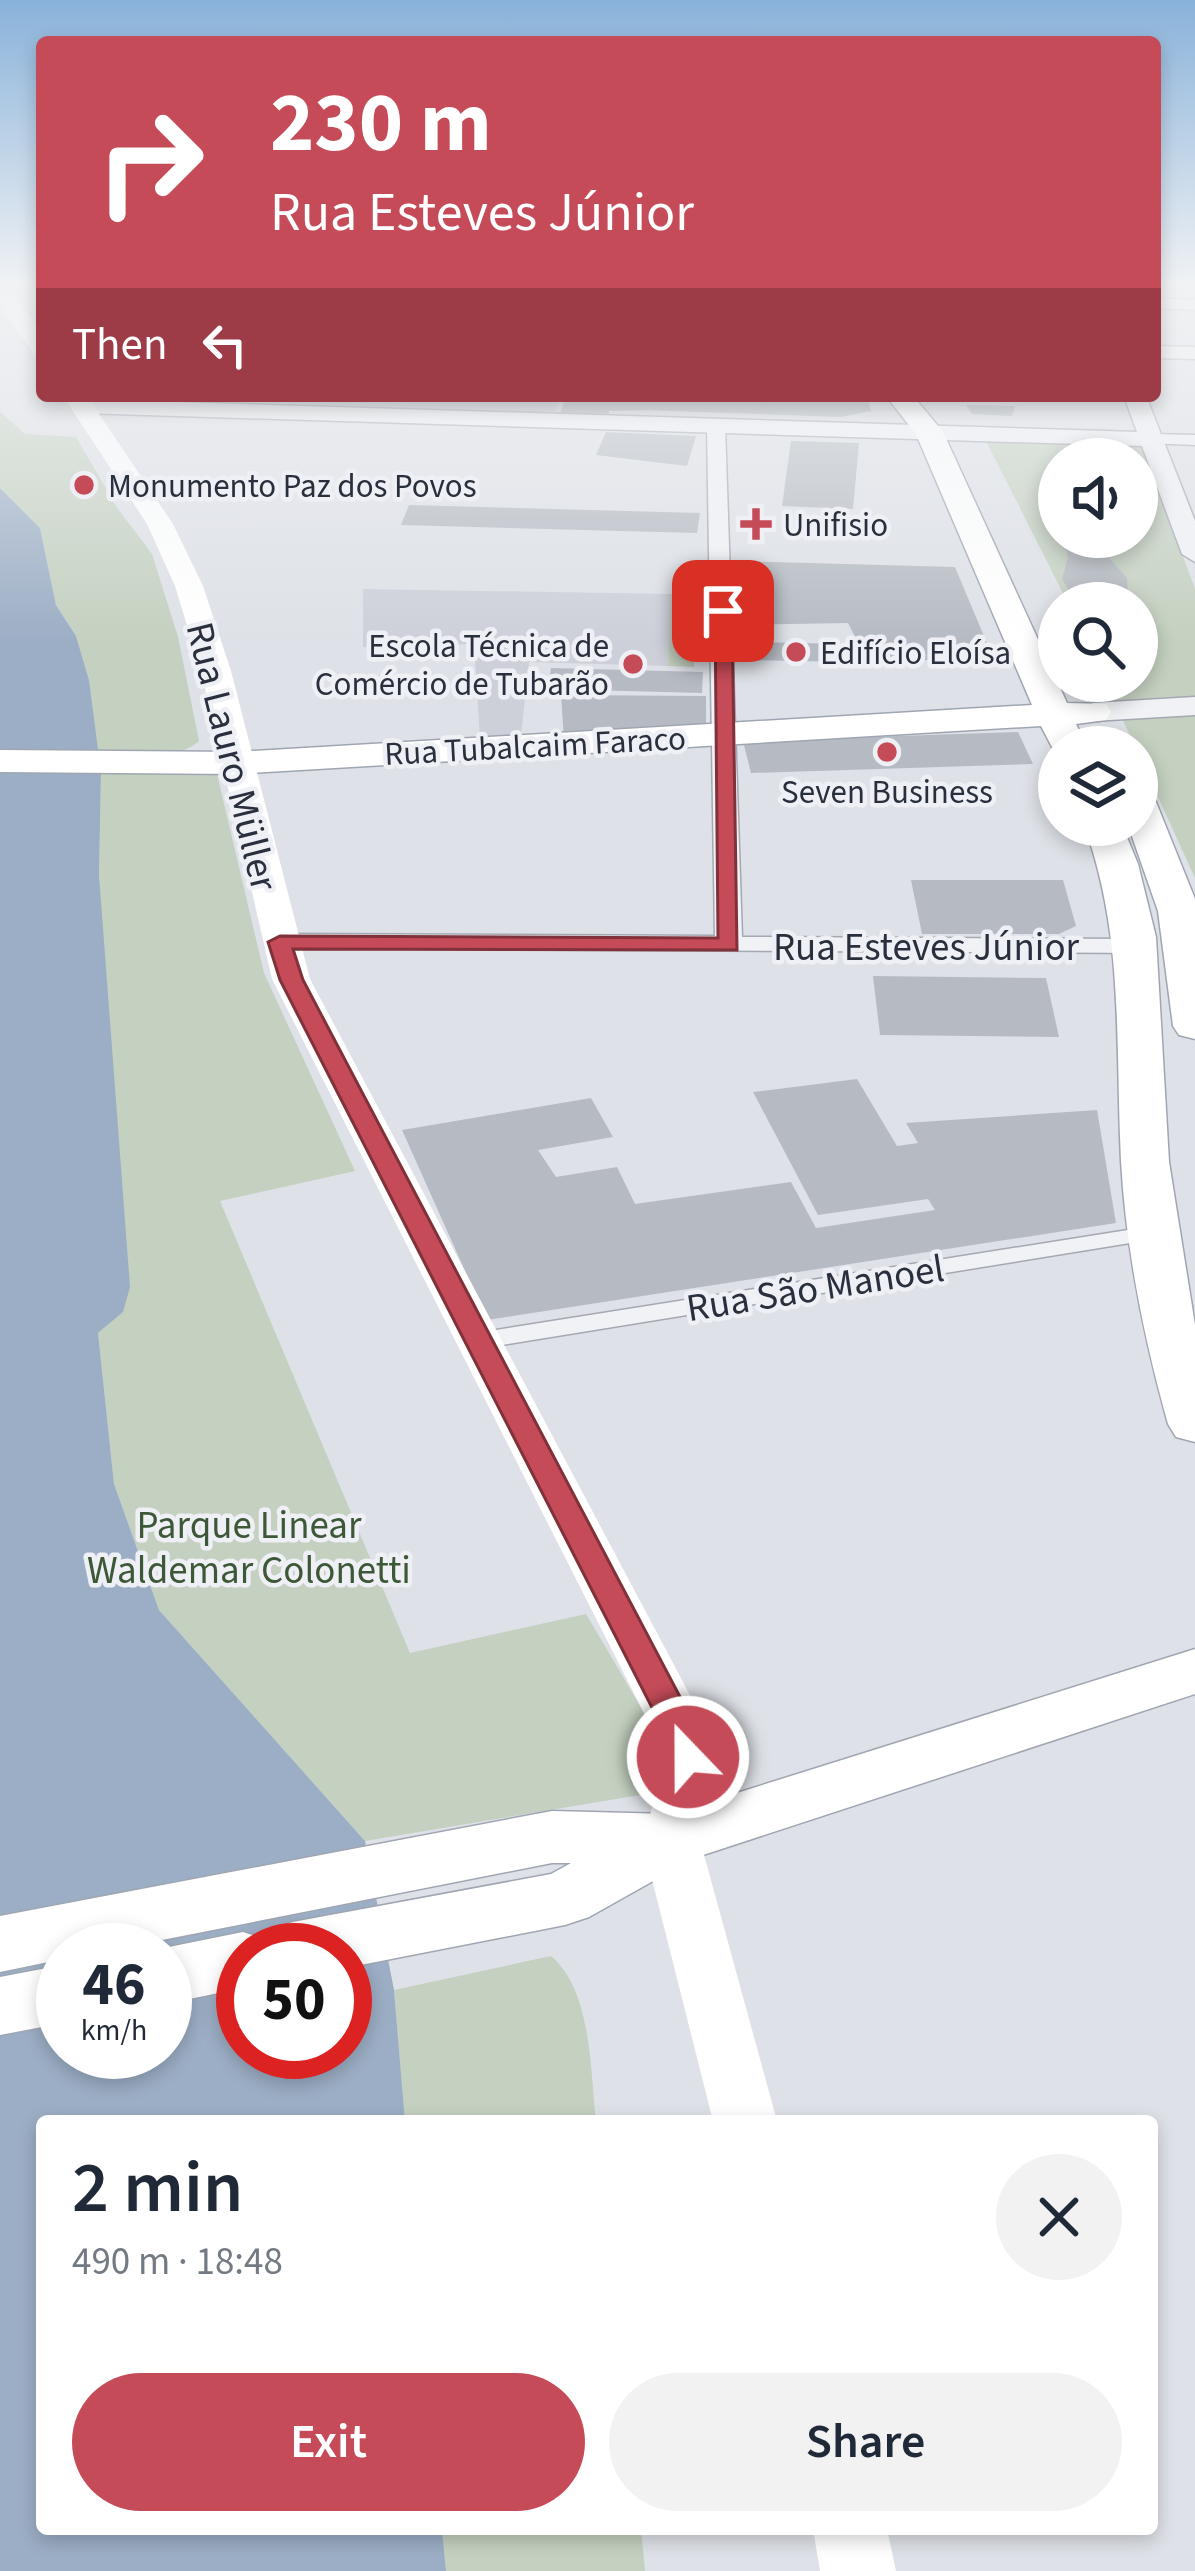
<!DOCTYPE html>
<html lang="en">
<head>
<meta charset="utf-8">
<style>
	:root { --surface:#fff; --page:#f2f2f3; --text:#1f2937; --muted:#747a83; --accent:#c54b58 }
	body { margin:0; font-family:"Source Sans 3",sans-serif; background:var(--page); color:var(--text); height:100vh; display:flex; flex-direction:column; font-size:45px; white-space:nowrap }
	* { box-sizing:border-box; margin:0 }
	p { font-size:39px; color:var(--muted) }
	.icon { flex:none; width:66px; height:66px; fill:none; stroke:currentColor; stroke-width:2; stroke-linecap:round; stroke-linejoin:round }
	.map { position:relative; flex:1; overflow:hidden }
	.sheet { position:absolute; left:36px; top:2115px; width:1122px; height:420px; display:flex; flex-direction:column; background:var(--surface); border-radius:12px; box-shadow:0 6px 18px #0003 }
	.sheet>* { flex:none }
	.banner { position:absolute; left:36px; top:36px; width:1125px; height:366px; border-radius:12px; box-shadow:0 6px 18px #0003; background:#c54b58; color:#fff; overflow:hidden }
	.controls { position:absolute; left:1038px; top:438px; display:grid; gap:24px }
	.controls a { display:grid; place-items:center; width:120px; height:120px; border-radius:50%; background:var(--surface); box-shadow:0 6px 18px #0003; font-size:60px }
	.speed { position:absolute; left:36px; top:1923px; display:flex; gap:24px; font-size:60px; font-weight:700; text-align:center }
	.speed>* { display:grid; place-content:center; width:156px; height:156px; border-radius:50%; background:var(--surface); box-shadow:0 6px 18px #0003; line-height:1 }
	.speed small { font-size:30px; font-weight:400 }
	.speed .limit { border:18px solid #d22; background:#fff; color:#111 }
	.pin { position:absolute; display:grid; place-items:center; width:102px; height:102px; color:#fff; margin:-51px; border-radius:24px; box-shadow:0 6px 18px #0006 }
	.me { position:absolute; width:132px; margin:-66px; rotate:338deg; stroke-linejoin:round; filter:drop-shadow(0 0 9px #0008) }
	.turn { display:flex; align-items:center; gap:42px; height:252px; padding:0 36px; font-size:54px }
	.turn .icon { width:156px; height:156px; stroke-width:2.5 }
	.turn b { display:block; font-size:84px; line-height:102px }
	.then { display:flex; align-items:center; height:114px; padding:0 36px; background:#0003; gap:24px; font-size:45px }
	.round { display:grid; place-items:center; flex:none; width:126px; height:126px; border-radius:63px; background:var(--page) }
	.summary { display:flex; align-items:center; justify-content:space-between; height:204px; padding:0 36px }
	h1 { font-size:72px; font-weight:600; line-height:90px }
	.primary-button { display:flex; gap:24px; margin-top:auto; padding:24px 36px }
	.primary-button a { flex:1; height:138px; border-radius:72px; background:var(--accent); color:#fff; font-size:48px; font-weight:600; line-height:138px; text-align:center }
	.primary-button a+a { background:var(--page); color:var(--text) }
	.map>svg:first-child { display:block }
	.built { fill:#cdd0d9 }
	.green { fill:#c4d0c0; fill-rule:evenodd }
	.water { fill:#9caec5; fill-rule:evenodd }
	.building { fill:#b6bbc3 }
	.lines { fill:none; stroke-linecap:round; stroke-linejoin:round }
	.pedestrian-casing { stroke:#a4a8b1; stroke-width:3 }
	.minor-casing { stroke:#a4a8b1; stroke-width:3 }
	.tertiary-casing { stroke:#a4a8b1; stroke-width:3 }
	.primary-casing { stroke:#9fa6b2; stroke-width:3 }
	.pedestrian { fill:#f1f2f6; fill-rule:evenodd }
	.minor { fill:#f1f2f6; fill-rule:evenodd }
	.tertiary { fill:#f1f2f6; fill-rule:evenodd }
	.secondary { fill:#fff; fill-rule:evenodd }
	.primary { fill:#fff; fill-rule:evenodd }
	.route { fill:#c54b58; stroke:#803139; stroke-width:3 }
	.poi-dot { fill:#c54b58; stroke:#eef0f5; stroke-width:4.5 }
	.labels { text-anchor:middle; stroke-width:9; stroke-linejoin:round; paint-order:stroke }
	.far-poi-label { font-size:33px; fill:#292f3d; stroke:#eef0f5; text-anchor:start }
	.far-street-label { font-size:33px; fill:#292f3d; stroke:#eef0f5 }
	.street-label { font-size:39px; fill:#292f3d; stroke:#eef0f5 }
	.park-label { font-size:39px; fill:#3c5837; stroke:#eef0f5 }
</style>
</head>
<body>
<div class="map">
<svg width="1195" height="2571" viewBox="0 0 1195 2571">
	<rect width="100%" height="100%" fill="#dee1e7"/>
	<g class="built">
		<path d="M95,396h465l-5,18z"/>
		<path d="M363,589l308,5 -3,72 -139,-4 -8,73 -41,3 -6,-94 -111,3z"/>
	</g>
	<g class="green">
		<path d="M0,412l25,22 51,3 42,72 34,45 26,83 21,104c-23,21 -72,12 -102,13l-8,-74 -13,-44 -20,-31 -16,-77 -40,-40z"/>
		<path d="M985,439l156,3 54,147v289l-90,-197h32v-78h-69zM1059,459h78v78h-78z"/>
		<path d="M671,594h25l-2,73 -26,-1z"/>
		<path d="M101,773l116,1 47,199 91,198 -135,30 190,452 176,-39 63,107 9,71 -293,49 -206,-231 -45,-126 -16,-151 25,-21 -24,-437z"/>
		<path d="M551,1956c41,35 39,113 45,165h-191l-11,-131z"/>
		<path d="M442,2529h199l4,42h-199z"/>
	</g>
	<path class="water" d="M0,488l40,40 16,77 20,31 13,44 12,93 -2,102 31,412 -7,25 -25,21 16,151 45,126 206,231 29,149 11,131h-363v408h400l4,42h-446zM63,1950h102v102h-102zM243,1950h102v102h-102z"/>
	<g class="building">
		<path d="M565,396h302l4,15 -30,6 -196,-7 -36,1v5h-49z"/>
		<path d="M966,405l49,1 -3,10 -40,-2z"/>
		<path d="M606,432l90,4 -9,30 -91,-11z"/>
		<path d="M791,441l68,2 -6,66 -71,-3z"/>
		<path d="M409,505l291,8 -3,20 -296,-8z"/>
		<path d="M1063,537h40l8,23 16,18 1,15 -42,6 -16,-7 -8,-13 6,-21z"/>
		<path d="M734,561l221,6 39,93h-127l-19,-37 -113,2z"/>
		<path d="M745,642l103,2 1,18 -105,-2z"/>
		<path d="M551,668l152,4 -1,21 -154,-4z"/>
		<path d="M561,695l145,1v37l-142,7z"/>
		<path d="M1018,732l15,32 -282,9 -8,-32z"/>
		<path d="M911,880h152l13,46 -17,8h-137z"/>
		<path d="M873,976l173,2 13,59 -179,-2z"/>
		<path d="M857,1079l40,67 21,-3 -12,-20 191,-13 19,113 -629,97 -85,-190 189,-32 22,39 -75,13 18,27 61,-10 18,37 156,-22 25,46 119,-18 -7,-11 -110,16 -65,-123z"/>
	</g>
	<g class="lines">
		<defs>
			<path id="pedestrian" d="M1153,1226l8,2 4,5 -4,5 -684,111 -12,-8 12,-8z"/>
			<g id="minor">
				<path d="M1155,298l40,2v10l-40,-2z"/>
				<path d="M716,421l9,5 17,511 397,2 10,2 4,6 -4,6 -879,-5 -3,-6 3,-6 10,-2 435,2 -8,-510z"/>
				<path d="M1152,434l43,1v10l-49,-2v-8z"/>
			</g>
			<g id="tertiary">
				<path d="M1155,346l40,1v12l-40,-1z"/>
				<path d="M1124,396h22l49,125v41l-13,-8 -40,-108 -1060,-33 -11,-7 11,-7 1055,33z"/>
				<path d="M1195,697v18l-102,6 -15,-9 15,-9z"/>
			</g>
			<g id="primary">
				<path d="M886,396h27l30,36 124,271 39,1 5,8 -5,8 -30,4 8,17 -4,6 -27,2 -12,-23 -806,48 -235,-2v-22l235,2 797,-47 -116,-271z"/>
				<path d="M1137,791l13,3 6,8 39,97v140l-16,-4 -6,-9 -15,-115 -30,-86h9z"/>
				<path d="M1084,825h38l16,39 18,73 13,225 26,163v117l-19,-5 -8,-13c-24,-86 -42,-173 -47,-263 -6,-115 4,-225 -37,-336z"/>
				<path d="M1195,1649v45l-501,164 -105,59 -24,8 -220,43v-18h-102v38l-78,16v-54h-11l89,-18 21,7 5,-9 24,-8 258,-48 20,-11h-19l-441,87h-48v9l-63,13v-56l552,-105 118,3z"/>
				<path d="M63,1965v58l-63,12v-58z"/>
			</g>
		</defs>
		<use href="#pedestrian" class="pedestrian-casing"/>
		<use href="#minor" class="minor-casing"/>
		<use href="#tertiary" class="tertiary-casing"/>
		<use href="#primary" class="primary-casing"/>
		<use href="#pedestrian" class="pedestrian"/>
		<use href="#minor" class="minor"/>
		<use href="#tertiary" class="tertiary"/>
		<g class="secondary">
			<path d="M0,284l8,1 34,48v23l-8,-2 -34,-49z"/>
			<path d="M63,396h24l86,128 30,62 28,85 79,308 399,752 8,26 -1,26 -16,57 77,281h-64l-71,-281 18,-57 1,-26 -8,-26 -381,-752 -71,-308 -26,-85 -28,-62z"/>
			<path d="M813,2529h74l9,42h-76z"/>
		</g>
		<use href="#primary" class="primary"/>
	</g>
	<linearGradient id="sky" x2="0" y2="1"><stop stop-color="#89b2da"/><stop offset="0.44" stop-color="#f0f2f4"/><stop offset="1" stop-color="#f0f2f4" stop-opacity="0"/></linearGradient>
	<rect width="1195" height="643" fill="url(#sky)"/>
	<path class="route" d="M723,606l9,5 5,339 -444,-1 10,31 395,751 8,26 -5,9 -13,4 -12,-4 -12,-35 -384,-751 -12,-38 12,-6 438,2 -3,-327z"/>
	<g class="poi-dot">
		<circle cx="84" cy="485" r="12"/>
		<path d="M750 506h12v12h12v12h-12v12h-12v-12h-12v-12h12z"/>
		<circle cx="796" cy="652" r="12"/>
		<circle cx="633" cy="664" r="12"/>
		<circle cx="887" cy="752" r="12"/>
	</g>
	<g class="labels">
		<g class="far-poi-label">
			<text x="108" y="497">Monumento Paz dos Povos</text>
			<text x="783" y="536">Unifisio</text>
			<text x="609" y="657" text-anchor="end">Escola Técnica de<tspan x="609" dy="38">Comércio de Tubarão</tspan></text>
			<text x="820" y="664">Edifício Eloísa</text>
			<text x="887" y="803" text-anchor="middle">Seven Business</text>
		</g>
		<g class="far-street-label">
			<text transform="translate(535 745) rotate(-3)" y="12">Rua Tubalcaim Faraco</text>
		</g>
		<g class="street-label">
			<text transform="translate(233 756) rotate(76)" y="14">Rua Lauro Müller</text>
			<text x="926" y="960">Rua Esteves Júnior</text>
			<text transform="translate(815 1287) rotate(-9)" y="14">Rua São Manoel</text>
		</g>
		<g class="park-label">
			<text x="249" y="1538">Parque Linear<tspan x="249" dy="45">Waldemar Colonetti</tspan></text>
		</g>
	</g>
</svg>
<div class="controls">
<a><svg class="icon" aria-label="sound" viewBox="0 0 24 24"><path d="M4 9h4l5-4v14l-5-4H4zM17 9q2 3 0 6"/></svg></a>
<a><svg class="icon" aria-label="search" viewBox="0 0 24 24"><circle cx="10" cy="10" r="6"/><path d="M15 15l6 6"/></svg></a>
<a><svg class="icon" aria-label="layers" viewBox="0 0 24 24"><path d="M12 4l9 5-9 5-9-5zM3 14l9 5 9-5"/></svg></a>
</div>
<div class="speed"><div>46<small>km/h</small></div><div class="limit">50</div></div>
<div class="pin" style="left:723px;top:611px;background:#d93025"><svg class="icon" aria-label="arrive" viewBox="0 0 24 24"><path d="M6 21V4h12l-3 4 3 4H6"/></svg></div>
<svg class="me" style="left:688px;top:1757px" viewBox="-20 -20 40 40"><circle r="17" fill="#c54b58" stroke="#fff" stroke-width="3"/><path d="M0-11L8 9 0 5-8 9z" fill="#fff"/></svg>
<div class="banner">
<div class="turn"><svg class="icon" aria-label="right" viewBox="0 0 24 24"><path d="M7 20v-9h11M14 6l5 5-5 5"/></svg><div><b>230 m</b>Rua Esteves Júnior</div></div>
<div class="then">Then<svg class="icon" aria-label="left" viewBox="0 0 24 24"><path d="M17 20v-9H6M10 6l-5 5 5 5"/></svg></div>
</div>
<section class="sheet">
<div class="summary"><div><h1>2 min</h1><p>490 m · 18:48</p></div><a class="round"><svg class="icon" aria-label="close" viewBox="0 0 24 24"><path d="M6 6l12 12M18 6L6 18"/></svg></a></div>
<div class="primary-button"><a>Exit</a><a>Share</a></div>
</section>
</div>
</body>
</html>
